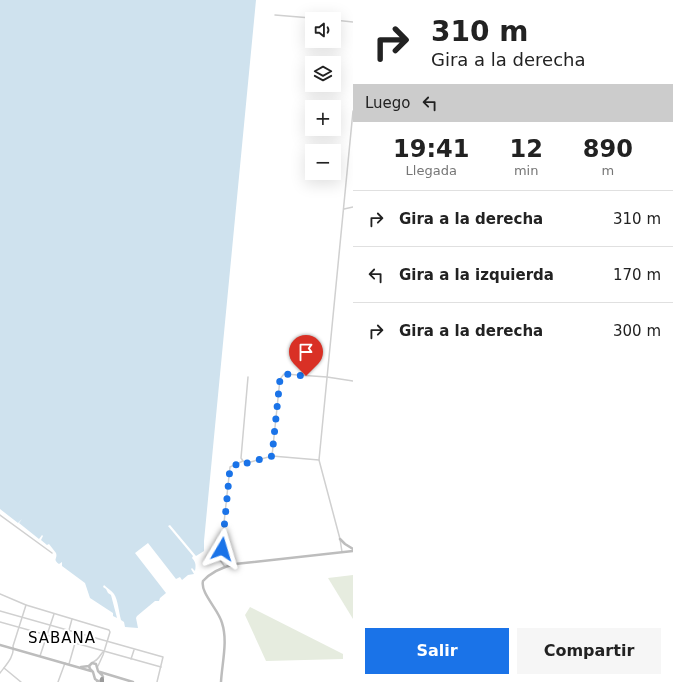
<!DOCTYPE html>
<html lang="es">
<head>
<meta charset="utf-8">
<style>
	:root { --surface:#fff; --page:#f6f6f6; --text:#222; --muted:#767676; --line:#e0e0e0; --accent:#1a73e8 }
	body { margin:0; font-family:"DejaVu Sans",sans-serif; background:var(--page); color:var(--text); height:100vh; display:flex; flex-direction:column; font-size:15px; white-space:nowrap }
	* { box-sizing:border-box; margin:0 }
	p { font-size:13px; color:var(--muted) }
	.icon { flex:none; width:22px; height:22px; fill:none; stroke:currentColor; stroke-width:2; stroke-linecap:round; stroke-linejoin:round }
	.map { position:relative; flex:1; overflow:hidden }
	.details { display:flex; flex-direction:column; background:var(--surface); width:320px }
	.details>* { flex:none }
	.hud { background:#fff; color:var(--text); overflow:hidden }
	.tools { position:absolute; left:305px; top:12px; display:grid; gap:8px }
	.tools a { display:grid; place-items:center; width:36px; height:36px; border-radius:0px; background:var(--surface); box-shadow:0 4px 16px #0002; font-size:20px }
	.pin { position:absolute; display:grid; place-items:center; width:34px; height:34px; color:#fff; margin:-41px -17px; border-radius:50% 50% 50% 0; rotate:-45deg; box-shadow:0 0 4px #0007 }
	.pin .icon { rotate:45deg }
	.me { position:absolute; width:44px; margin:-22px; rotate:7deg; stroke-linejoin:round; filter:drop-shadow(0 0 3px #0008) }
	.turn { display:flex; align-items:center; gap:14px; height:84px; padding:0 12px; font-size:18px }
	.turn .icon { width:52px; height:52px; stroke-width:2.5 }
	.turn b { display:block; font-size:28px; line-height:34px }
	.then { display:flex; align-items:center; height:38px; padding:0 12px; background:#0003; gap:8px; font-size:15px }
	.eta { display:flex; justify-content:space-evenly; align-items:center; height:68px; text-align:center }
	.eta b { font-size:24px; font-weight:700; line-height:28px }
	.button { display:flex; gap:8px; margin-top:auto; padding:8px 12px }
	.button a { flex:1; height:46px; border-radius:0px; background:var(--accent); color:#fff; font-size:16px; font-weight:700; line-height:46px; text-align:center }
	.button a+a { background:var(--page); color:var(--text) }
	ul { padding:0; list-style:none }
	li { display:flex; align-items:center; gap:12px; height:56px; padding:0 12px; border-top:1px solid var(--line) }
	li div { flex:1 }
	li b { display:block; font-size:15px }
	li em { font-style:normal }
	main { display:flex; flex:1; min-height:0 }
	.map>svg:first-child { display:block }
	.green { fill:#e6ecdf }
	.water { fill:#cfe2ee }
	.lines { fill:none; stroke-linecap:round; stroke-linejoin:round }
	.street { stroke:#d0d0d0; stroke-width:1.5 }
	.secondary { stroke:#bdbdbd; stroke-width:2.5 }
	.highway { stroke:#9a9a9a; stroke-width:4 }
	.route { stroke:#1a73e8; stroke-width:7; stroke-dasharray:0 12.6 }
	.labels { text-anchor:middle; stroke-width:4; stroke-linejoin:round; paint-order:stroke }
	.neighbourhood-label { font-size:15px; letter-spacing:1px; fill:#000; stroke:#fff }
</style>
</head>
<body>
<main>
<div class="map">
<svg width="353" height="682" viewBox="0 0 353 682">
	<rect width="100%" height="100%" fill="#fff"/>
	<g class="green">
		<path d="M353,575v44l-25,-41z"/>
		<path d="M250,607l93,47v5l-77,2 -21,-46z"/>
	</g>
	<path class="water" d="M0,0h256l-52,541v10l-8,5 -26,-31 -2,1 25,30 -1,2c4,4 4,8 3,13l-3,-3 -1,1 3,5 -6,1 -6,5 -2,-3 -4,2 -28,-36 -13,10 31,40 -6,5 -1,3h-4l-18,15 -1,2 2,10 -13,-1 -1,-5 -3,-2c-2,-7 -3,-20 -7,-26 -2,-3 -7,-6 -10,-9l-1,2 3,2 2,4 3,2 6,23 -4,-2v-3l-23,-15 -5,-15 -23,-17v-4l-3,2c-7,-5 -1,-5 -3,-11l-7,-9 -2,1 -6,-5 2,-4 -1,-1 -3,4 -20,-16 3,-4 -4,4 -18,-14z"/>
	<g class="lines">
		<g class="street">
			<path d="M275,15l48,4"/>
			<path d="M334,20l19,2"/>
			<path d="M344,209l9,-2"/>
			<path d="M248,377l-7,81 2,3 4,2 25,-7 47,4"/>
			<path d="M272,456l8,-77 4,-5 43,3 26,4"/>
			<path d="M0,515l52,38"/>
			<path d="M342,552l-2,-13 -21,-79 34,-349"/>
			<path d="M225,567l-5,-7 10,-93 13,-6"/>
			<path d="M0,594l26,11 83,25 1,2 -7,23 -5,11"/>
			<path d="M0,611l163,46 -6,25"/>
			<path d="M0,622l161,45"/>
			<path d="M69,630l3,-11"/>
			<path d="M40,656l14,-42"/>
			<path d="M131,659l3,-9"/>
			<path d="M93,662c6,-2 7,-8 11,-11"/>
			<path d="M69,664l6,-21"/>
			<path d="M4,668l17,14"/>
			<path d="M0,673c6,-8 15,-17 13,-27l13,-41"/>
			<path d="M58,682l7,-19"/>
		</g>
		<g class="secondary">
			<path d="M340,539l5,5 8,5"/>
			<path d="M0,645l91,26"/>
			<path d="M89,666l1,3 3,3 2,7 3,2"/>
			<path d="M81,667l8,-1 3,-3 4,1 2,7 4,4 1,2 -2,3 -4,2"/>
			<path d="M100,672l33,10"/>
			<path d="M221,682c1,-19 7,-41 1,-59 -3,-13 -22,-30 -19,-42 8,-9 20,-14 32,-17l118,-13"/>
		</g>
		<path class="highway" d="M102,679v3"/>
	</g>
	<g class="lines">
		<path class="route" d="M222,549l8,-81 13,-7 4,2 25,-7 8,-77 4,-5 22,2"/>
	</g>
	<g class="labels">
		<g class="neighbourhood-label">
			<text x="62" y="643">SABANA</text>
		</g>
	</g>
</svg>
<div class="tools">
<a><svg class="icon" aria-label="sound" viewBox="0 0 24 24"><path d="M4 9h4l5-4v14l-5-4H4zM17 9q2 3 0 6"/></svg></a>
<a><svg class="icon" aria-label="layers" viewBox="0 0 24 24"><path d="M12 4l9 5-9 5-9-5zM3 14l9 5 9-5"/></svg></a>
<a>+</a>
<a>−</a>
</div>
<div class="pin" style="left:306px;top:376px;background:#d93025"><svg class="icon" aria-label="arrive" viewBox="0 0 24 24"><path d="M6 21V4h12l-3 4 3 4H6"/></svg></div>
<svg class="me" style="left:222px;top:549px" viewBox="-20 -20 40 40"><path d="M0-17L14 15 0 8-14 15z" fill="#1a73e8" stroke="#fff" stroke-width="4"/></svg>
</div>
<section class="details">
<div class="hud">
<div class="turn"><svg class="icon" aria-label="right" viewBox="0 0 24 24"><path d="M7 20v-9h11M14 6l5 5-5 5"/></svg><div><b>310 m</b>Gira a la derecha</div></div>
<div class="then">Luego<svg class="icon" aria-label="left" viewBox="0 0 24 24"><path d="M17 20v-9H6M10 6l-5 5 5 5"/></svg></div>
</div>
<div class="eta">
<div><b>19:41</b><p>Llegada</p></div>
<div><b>12</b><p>min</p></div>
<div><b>890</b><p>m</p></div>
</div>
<ul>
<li><svg class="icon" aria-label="right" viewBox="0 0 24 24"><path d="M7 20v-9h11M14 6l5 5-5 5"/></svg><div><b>Gira a la derecha</b></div><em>310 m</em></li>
<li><svg class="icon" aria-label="left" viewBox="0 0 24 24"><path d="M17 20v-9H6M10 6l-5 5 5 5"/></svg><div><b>Gira a la izquierda</b></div><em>170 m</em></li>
<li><svg class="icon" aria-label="right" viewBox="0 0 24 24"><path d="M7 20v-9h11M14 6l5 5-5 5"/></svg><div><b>Gira a la derecha</b></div><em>300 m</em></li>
</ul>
<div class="button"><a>Salir</a><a>Compartir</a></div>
</section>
</main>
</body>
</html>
